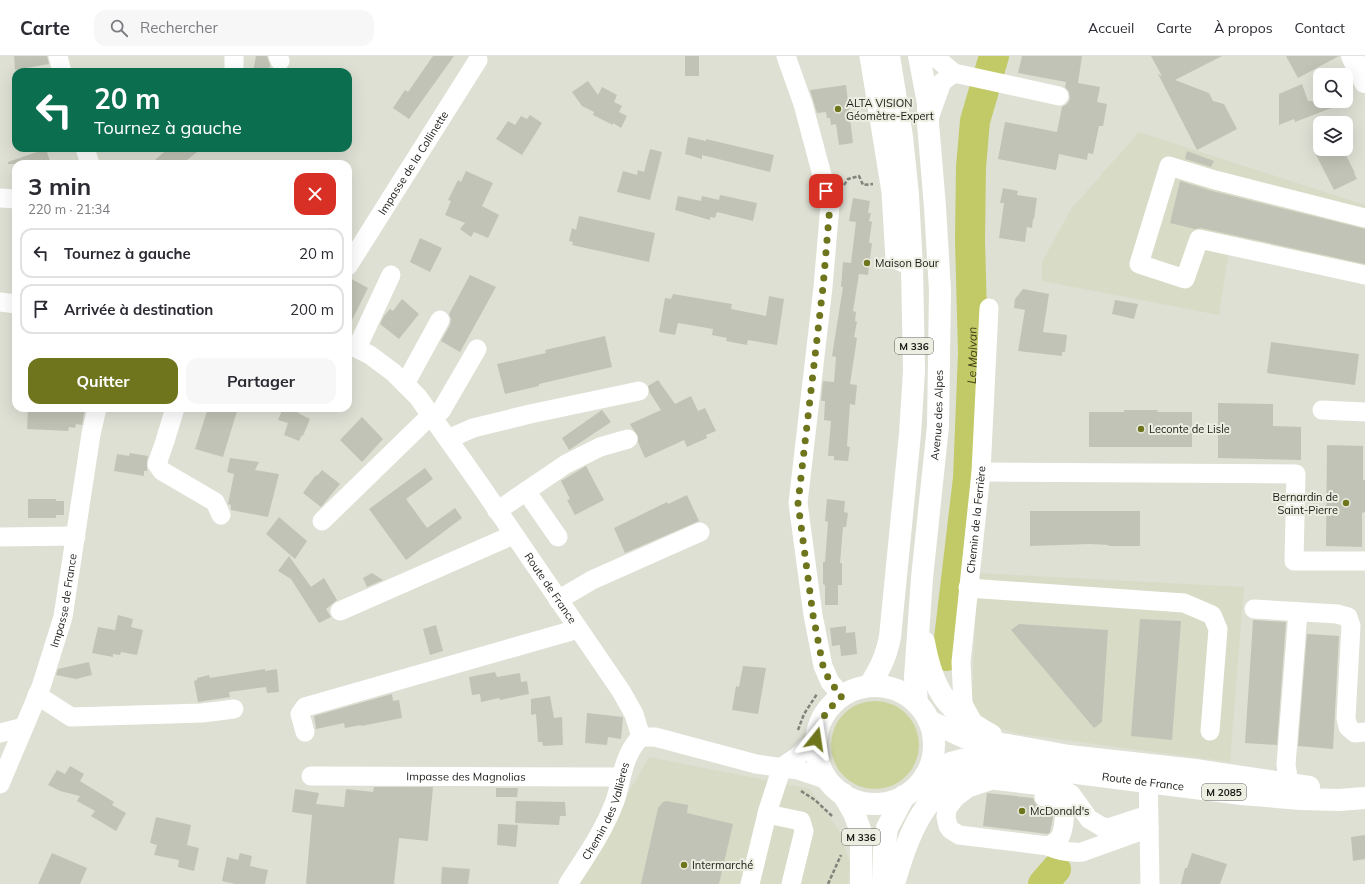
<!DOCTYPE html>
<html lang="fr">
<head>
<meta charset="utf-8">
<style>
	:root { --surface:#fff; --page:#f7f7f7; --text:#2b2b33; --muted:#7c7c81; --line:#e1e1e2; --accent:#6e751d }
	body { margin:0; font-family:Mulish,sans-serif; background:var(--page); color:var(--text); height:100vh; display:flex; flex-direction:column; font-size:15px; white-space:nowrap }
	* { box-sizing:border-box; margin:0 }
	p { font-size:13px; color:var(--muted) }
	.icon { flex:none; width:22px; height:22px; fill:none; stroke:currentColor; stroke-width:2; stroke-linecap:round; stroke-linejoin:round }
	.map { position:relative; flex:1; overflow:hidden }
	.details { position:absolute; left:12px; top:104px; width:340px; height:252px; display:flex; flex-direction:column; background:var(--surface); border-radius:12px; box-shadow:0 4px 16px #0002 }
	.details>* { flex:none }
	.top-card { position:absolute; left:12px; top:12px; width:340px; height:84px; border-radius:12px; box-shadow:0 4px 16px #0002; background:#0b6e4f; color:#fff; overflow:hidden }
	.controls { position:absolute; left:1313px; top:12px; display:grid; gap:8px }
	.controls a { display:grid; place-items:center; width:40px; height:40px; border-radius:8px; background:var(--surface); box-shadow:0 4px 16px #0002; font-size:20px }
	.pin { position:absolute; display:grid; place-items:center; width:34px; height:34px; color:#fff; margin:-17px; border-radius:8px; box-shadow:0 2px 6px #0006 }
	.me { position:absolute; width:44px; margin:-22px; rotate:15deg; stroke-linejoin:round; filter:drop-shadow(0 0 3px #0008) }
	.turn { display:flex; align-items:center; gap:14px; height:84px; padding:0 16px; font-size:18px }
	.turn .icon { width:52px; height:52px; stroke-width:2.5 }
	.turn b { display:block; font-size:28px; line-height:34px }
	.round { display:grid; place-items:center; flex:none; width:42px; height:42px; border-radius:12px; background:var(--page) }
	.summary { display:flex; align-items:center; justify-content:space-between; height:68px; padding:0 16px }
	h1 { font-size:24px; font-weight:700; line-height:30px }
	.cta { display:flex; gap:8px; margin-top:auto; padding:8px 16px }
	.cta a { flex:1; height:46px; border-radius:12px; background:var(--accent); color:#fff; font-size:16px; font-weight:700; line-height:46px; text-align:center }
	.cta a+a { background:var(--page); color:var(--text) }
	ul { padding:0; list-style:none }
	li { display:flex; align-items:center; gap:12px; height:50px; margin:0 8px 6px; padding:0 8px; border:2px solid var(--line); border-radius:12px }
	li div { flex:1 }
	li b { display:block; font-size:15px }
	li em { font-style:normal }
	header { display:flex; align-items:center; gap:24px; box-sizing:border-box; height:56px; padding:0 20px; background:var(--surface); border-bottom:1px solid var(--line) }
	header strong { font-size:19px }
	nav { display:flex; gap:22px; margin-inline-start:auto; font-size:14px }
	.search { width:280px; height:36px; background:var(--page); display:flex; align-items:center; gap:10px; box-sizing:border-box; padding:0 14px; border-radius:12px; color:var(--muted); font-size:15px }
	.map>svg:first-child { display:block }
	.built { fill:#d8dbc6 }
	.green { fill:#ccd39a }
	.lines { fill:none; stroke-linecap:round; stroke-linejoin:round }
	.river { stroke:#c1ca66; stroke-width:30 }
	.building { fill:#c1c3b6 }
	.path { stroke:#818279; stroke-width:2.5; stroke-dasharray:4 2; stroke-linecap:butt }
	.minor { stroke:#fff; stroke-width:19 }
	.major { stroke:#fff; stroke-width:22 }
	.route { stroke:#6e751d; stroke-width:7; stroke-dasharray:0 12.6 }
	.poi-dot { fill:#6e751d; stroke:#eceee1; stroke-width:1.5 }
	.labels { text-anchor:middle; stroke-width:4; stroke-linejoin:round; paint-order:stroke }
	.shield { fill:#eceee1; stroke:#595a53; stroke-width:1 }
	.shield-label { font-size:10px; font-weight:bold; fill:#1a1a16 }
	.poi-label { font-size:11px; fill:#1a1a16; stroke:#eceee1; text-anchor:start }
	.street-label { font-size:11px; fill:#1a1a16; stroke:#eceee1 }
	.water-label { font-size:12px; font-style:italic; fill:#3f4218; stroke:#eceee1 }
</style>
</head>
<body>
<header>
<strong>Carte</strong>
<div class="search"><svg class="icon" aria-label="search" viewBox="0 0 24 24"><circle cx="10" cy="10" r="6"/><path d="M15 15l6 6"/></svg>Rechercher</div>
<nav><a>Accueil</a><a>Carte</a><a>À propos</a><a>Contact</a></nav>
</header>
<div class="map">
<svg width="1365" height="828" viewBox="0 0 1365 828">
	<rect width="100%" height="100%" fill="#dee0d4"/>
	<g class="built">
		<path d="M1139,76l226,73v66l-135,-28 -11,72 -177,-34v-19l29,-53z"/>
		<path d="M977,517l267,14 -14,175 -210,-28 -25,-7 -20,-16 -3,-16z"/>
		<path d="M649,701l161,32 28,40 13,35 -3,20h-272z"/>
	</g>
	<circle class="green" cx="875" cy="689" r="44"/>
	<g class="lines">
		<g class="river">
			<path id="s1" d="M947,600l21,-178 5,-125 -3,-113 1,-73 4,-46 19,-65"/>
			<path d="M1043,828l13,-15"/>
		</g>
	</g>
	<g class="building">
		<path d="M14,0h33l2,8 -34,6z"/>
		<path d="M256,0h11l3,9 -1,7h-16z"/>
		<path d="M433,0h21l-45,63 -16,-11 12,-18 3,2z"/>
		<rect x="685" y="0" width="14" height="20"/>
		<path d="M1022,0h60l-4,27 22,4 -3,15 10,2 -4,22h-4l-6,28 -5,-1 -1,7 -28,-6 -3,16 -58,-11 7,-37 52,10 5,-25 5,-3 3,-5 -1,-7 -4,-5 1,-5 -48,-9z"/>
		<path d="M1151,0h71l-47,24 34,13 4,8 11,3 13,25 -40,21 -39,-76 4,2z"/>
		<path d="M1286,0h53l-41,22z"/>
		<path d="M588,25l10,14 4,-8 15,8 -3,7 8,4 -3,6 8,4 -6,12 -8,-5v2l-20,-10 1,-3 -12,-6 -10,-14z"/>
		<path d="M1302,28l6,17 39,1 -52,20 -1,-3 -15,6v-31z"/>
		<path d="M846,29l7,58 -14,2 -3,-21 -5,1 -1,-7h-3l-1,-6 -9,1 -7,-23z"/>
		<path d="M530,59l12,8 -20,32 -26,-16 12,-18 7,4 6,-9 6,3z"/>
		<path d="M688,81l18,4v-2l68,16 -4,17 -68,-17v4l-17,-5z"/>
		<path d="M169,92h33l-20,16h-32z"/>
		<path d="M46,93l5,15h-43v-2z"/>
		<path d="M650,93l12,3 -12,48 -33,-8 6,-21 14,4 1,-5 6,2z"/>
		<path d="M1313,93h30l12,24h-1l3,6 -23,11z"/>
		<path d="M1187,95l27,10 -3,6 -26,-8z"/>
		<path d="M466,115l27,12 -11,23 17,9 -11,23 -14,-6 -3,5 -11,-8 5,-6 -20,-8 6,-14 -3,-1 10,-20 3,2z"/>
		<path d="M1180,125l32,10 153,38v35l-164,-36 -6,1 -25,-6z"/>
		<path d="M1003,132l15,3 -1,4 20,3 -3,21h-1l-1,9 -5,-1 -2,15 -26,-4 5,-35h-4z"/>
		<path d="M720,139l37,8 -4,18 -36,-9 -2,6 -5,-1v3l-35,-10 3,-14 23,5 1,-5 17,4z"/>
		<path d="M853,142l17,3 -2,12h3l-2,8 3,1 -3,21h3l-4,32 -9,-1 -6,37 3,1 -1,9 2,1 -3,15 3,1 -7,46 7,1 -2,20 -5,-1 -3,42 3,1 -2,14 -14,-1v-4h-6l3,-35 -7,-1 1,-19h-4l2,-20 11,1 2,-25 -4,-1 11,-69h-2l2,-25 8,1 5,-41 -7,-1z"/>
		<path d="M579,160l76,17 -6,29 -77,-17 1,-3 -4,-1 3,-13 4,2z"/>
		<path d="M420,182l22,10 -12,24 -20,-10z"/>
		<path d="M470,219l26,12 -36,65 -19,-11 9,-16 1,-6 -2,-5z"/>
		<path d="M348,221l20,11 -20,40z"/>
		<path d="M1023,233l26,5 -6,38 24,3 -2,17h-3v4l-44,-5 7,-41 -11,-2 1,-9z"/>
		<path d="M673,238l59,10 -1,5 35,7 3,-20 15,3 -7,46 -29,-5 -1,5 -21,-4 1,-3 -15,-3 1,-6 -35,-6 -3,12 -16,-3 6,-34 6,1z"/>
		<path d="M402,243l17,15 -20,25 -19,-15 4,-8 6,-7 3,2z"/>
		<path d="M1115,244l23,4 -4,15 -22,-5z"/>
		<path d="M605,280l7,31 -73,17v2l-34,8 -8,-30 49,-11 -1,-3z"/>
		<path d="M1271,286l88,12 -4,31 -88,-12z"/>
		<path d="M658,324l17,24 16,-8 7,15 7,-3 11,23 -10,4 1,3 -20,9 -3,-7 -39,18 -7,-16v-6l-5,-7 -3,-5 31,-14 -11,-17 -2,-7z"/>
		<path d="M1218,347l55,1v22l28,1v33l-83,-2z"/>
		<path d="M28,352h57l-3,17 -6,-1 -1,4 -6,-1 -1,4 -41,-2z"/>
		<path d="M208,352h30l-15,49 -28,-8z"/>
		<path d="M283,352h17l-2,5 12,6 -7,17 -1,-1 -3,6 -15,-6 4,-12 -10,-3z"/>
		<path d="M602,354l9,12 -42,28 -7,-12z"/>
		<path d="M1124,354h34l-1,2h35v35h-103v-35h35z"/>
		<path d="M362,361l21,22 -21,23 -22,-22z"/>
		<path d="M1327,389l36,1v34h2v32l-3,1v34l-36,-1z"/>
		<path d="M130,397l18,3 -1,5v10h-3v5l-30,-5 3,-17 12,2z"/>
		<path d="M230,402l29,4 -4,8 24,4 -11,43 -37,-7v-5l-3,-1 6,-30 -7,-2z"/>
		<path d="M586,410l18,34 -29,15 -8,-15 3,-1 -9,-18z"/>
		<path d="M425,412l8,11 -27,20 21,29 28,-20 7,10 -56,42 -37,-51z"/>
		<path d="M322,414l18,14 -19,23 -18,-14 13,-18 1,1z"/>
		<path d="M687,439l12,26 -74,32 -11,-25 53,-26 1,2z"/>
		<path d="M28,443h28v2h8v14h-8v3h-28z"/>
		<path d="M827,443l18,2 -1,11 4,1 -2,14h-3l-3,36h2v22h-4v20h-13v-20l-2,-1v-22h2l3,-40 -3,-1z"/>
		<path d="M1030,455h110v35h-32l1,-1 -19,-1 -60,2z"/>
		<path d="M279,461l28,24 -12,18 -29,-25z"/>
		<path d="M289,500l22,31 13,-9 13,22 -11,9 5,8 -12,6 -28,-44 -13,-8z"/>
		<path d="M372,517l11,7 -16,7 -4,-9z"/>
		<path d="M118,559l15,4 -2,8 12,3 -6,25 -16,-3 -1,3 -7,-1v3l-21,-4 6,-26 17,3z"/>
		<path d="M1140,563l41,2 -9,119 -41,-4z"/>
		<path d="M1253,564l33,2 -9,123 -32,-2z"/>
		<path d="M1019,568l89,6 -6,92 -8,6 -83,-98z"/>
		<path d="M436,569l7,26 -13,4 -7,-26z"/>
		<path d="M846,570v7l9,-1 2,22 -16,2 -1,-11 -8,1 -2,-18z"/>
		<path d="M1307,578l32,2 -6,113 -35,-3z"/>
		<path d="M89,606l3,13 -16,4 -20,-4 2,-6z"/>
		<path d="M743,610l23,2 -8,46 -26,-4 4,-24 3,1z"/>
		<path d="M265,613v2l12,-2 2,23 -12,1 -1,-6 -37,5 1,5 -32,5 -4,-21 3,-1v-2l12,-3 1,3z"/>
		<path d="M495,616l2,5 23,-4 1,9 6,-1 2,13 -29,6 -1,-2 -18,4 -1,-8 -8,1 -3,-18z"/>
		<path d="M392,638l1,7 6,-1 3,18 -41,8v-1l-16,3 -1,-5 -28,6 -2,-13z"/>
		<path d="M550,640l4,22 8,-1 1,28 -20,1 -1,-4h-4l-2,-28 -5,1v-16z"/>
		<path d="M587,657l36,4 -2,22 -13,-2 -1,8 -22,-2z"/>
		<path d="M70,710l14,8 -4,7 34,21 -2,3 14,8 -10,18 -25,-15 4,-5 -18,-10 3,-5 -20,-5 -12,-6 9,-15 8,4z"/>
		<path d="M374,731h59l-5,54 -29,-3 -5,46h-88l6,-69 -20,-3 3,-23 24,4 -3,11 28,3 2,-18 27,3z"/>
		<path d="M496,732h22l-1,9h-21z"/>
		<path d="M987,737l46,5 2,5 3,3 14,3 1,9 -3,14 -2,2 -65,-8z"/>
		<path d="M516,745l49,1 1,14h-6l-1,9 -44,-2z"/>
		<path d="M666,745l22,4 -1,8 46,11 -14,60h-78l17,-76 5,-6z"/>
		<path d="M156,761l35,8 -4,20 12,3 -5,23 -16,-4 1,-7 -25,-5 3,-10 -7,-2z"/>
		<path d="M498,768l20,1 -2,22 -19,-2z"/>
		<path d="M1365,779v24l-12,2 -2,-24z"/>
		<path d="M52,797l35,15 -7,16h-42z"/>
		<path d="M240,797l12,3 -2,10 18,4 -3,14h-30l-13,-3 5,-24 11,3z"/>
		<path d="M1192,797l35,11 -7,20h-39l4,-16h2z"/>
		<path d="M442,811l28,2 -2,15h-27z"/>
	</g>
	<g class="lines">
		<g class="path">
			<path d="M844,129l4,-6 11,-3 4,9 10,-1"/>
			<path d="M798,674l6,-16 13,-20"/>
			<path d="M801,735l14,9 17,16"/>
			<path d="M828,828l13,-29"/>
		</g>
		<g class="minor">
			<path d="M58,0l4,16"/>
			<path d="M234,0v16"/>
			<path d="M278,0l2,5"/>
			<path d="M786,0l17,48 27,101 -7,82 -25,216 15,112 10,51 7,16 12,14"/>
			<path d="M869,0l22,136 4,67 17,8"/>
			<path d="M934,0l20,17 105,23"/>
			<path d="M929,62l13,-36 12,-9"/>
			<path d="M85,92l5,16"/>
			<path d="M0,142l16,1"/>
			<path d="M1365,162l-150,-38 -46,-14 -30,98 46,15 14,-40 166,36"/>
			<path id="s2" d="M348,210l130,-206"/>
			<path d="M0,246l16,2"/>
			<path id="s3" d="M348,288l22,11 24,18 24,24 65,92 138,202 13,23 7,23"/>
			<path d="M357,292l34,-73"/>
			<path d="M405,328l35,-64"/>
			<path d="M175,352l-10,33 -8,23 5,7 53,31 6,13"/>
			<path d="M1322,354l43,2"/>
			<path d="M448,383l25,-11 57,-14 109,-23"/>
			<path d="M981,416l315,2 -2,87h71"/>
			<path d="M526,435l32,46"/>
			<path d="M497,455l69,-47 34,-17 28,-8"/>
			<path d="M322,465l109,-106 10,-4 36,-62"/>
			<path d="M0,481l76,-1"/>
			<path d="M968,532l216,15 28,12 6,14 -8,102"/>
			<path d="M558,544l34,-20 108,-48"/>
			<path d="M1254,553l83,5 11,3 3,9 -5,92 2,9 7,6 10,-1"/>
			<path d="M340,555l173,-76"/>
			<path d="M37,639l34,22 131,-4 32,-4"/>
			<path id="s4" d="M974,668l-11,-20 -2,-42 20,-190 8,-164"/>
			<path d="M305,676l-5,-18 5,-7 273,-78"/>
			<path d="M0,677l24,-6"/>
			<path d="M641,681h14l101,27 42,6 30,10"/>
			<path d="M782,711l16,-11 18,-17"/>
			<path d="M1148,711l2,117"/>
			<path id="s5" d="M311,720l309,1"/>
			<path d="M1289,727l-3,-18 12,-153"/>
			<path id="s6" d="M0,728l41,-97 22,-70 28,-183 6,-26"/>
			<path d="M1044,741c4,0 11,0 15,3 9,6 5,31 0,39 -3,3 -7,5 -11,7"/>
			<path d="M767,758l34,7 3,10 -13,53"/>
			<path d="M1148,759l-37,12 -7,1 -15,-9 -18,-25 -11,-6 -68,-8 -24,8 -13,10 -8,11 -1,8 2,9 3,4 8,5 89,11c11,5 21,7 34,6l67,-24"/>
			<path id="s7" d="M568,828c17,-26 36,-53 47,-83 7,-21 8,-47 26,-64"/>
			<path d="M750,828l18,-74 14,-43"/>
		</g>
		<g class="major">
			<path d="M1352,0l13,26"/>
			<path d="M924,586c9,50 23,69 67,93"/>
			<path d="M869,630c11,-17 17,-29 21,-49l20,-203 4,-63 -2,-104 -4,-72 -6,-58 -13,-81"/>
			<circle cx="875" cy="689" r="59"/>
			<path id="s8" d="M917,647l-2,-26 7,-99 16,-152 2,-136 -5,-83 -7,-84v-20l-9,-47"/>
			<path d="M929,665l35,16 20,5 24,3 61,11 126,14 114,17"/>
			<path id="s9" d="M925,720l26,-13 15,-4 276,35 59,5 38,1 26,-2"/>
			<path d="M843,738l11,19 7,19v52"/>
			<path d="M883,828l1,-34 3,-22 17,-32"/>
			<path d="M894,828c12,-43 28,-89 70,-110 7,-4 16,-5 23,-8"/>
		</g>
	</g>
	<g class="lines">
		<path class="route" d="M816,683c4,-22 11,-28 26,-43l-12,-14 -7,-16 -10,-51 -15,-112 25,-216 7,-82 -4,-14"/>
	</g>
	<g class="poi-dot">
		<circle cx="838" cy="53" r="4"/>
		<circle cx="867" cy="207" r="4"/>
		<circle cx="1141" cy="373" r="4"/>
		<circle cx="1346" cy="447" r="4"/>
		<circle cx="1022" cy="755" r="4"/>
		<circle cx="684" cy="809" r="4"/>
	</g>
	<g class="labels">
		<g class="shield">
			<rect x="895" y="282" width="38" height="16" rx="3"/>
			<rect x="1202" y="728" width="44" height="16" rx="3"/>
			<rect x="842" y="773" width="38" height="16" rx="3"/>
		</g>
		<g class="shield-label">
			<text x="914" y="294">M 336</text>
			<text x="1224" y="740">M 2085</text>
			<text x="861" y="785">M 336</text>
		</g>
		<g class="poi-label">
			<text x="846" y="51">ALTA VISION<tspan x="846" dy="13">Géomètre-Expert</tspan></text>
			<text x="875" y="211">Maison Bour</text>
			<text x="1149" y="377">Leconte de Lisle</text>
			<text x="1338" y="445" text-anchor="end">Bernardin de<tspan x="1338" dy="13">Saint-Pierre</tspan></text>
			<text x="1030" y="759">McDonald's</text>
			<text x="692" y="813">Intermarché</text>
		</g>
		<g class="street-label">
			<text dy="4" stroke="none"><textPath href="#s2" startOffset="122">Impasse de la Collinette</textPath></text>
			<text dy="4" stroke="none"><textPath href="#s8" startOffset="289">Avenue des Alpes</textPath></text>
			<text dy="4" stroke="none"><textPath href="#s4" startOffset="208">Chemin de la Ferrière</textPath></text>
			<text dy="4" stroke="none"><textPath href="#s3" startOffset="321">Route de France</textPath></text>
			<text dy="4" stroke="none"><textPath href="#s6" startOffset="195">Impasse de France</textPath></text>
			<text dy="4" stroke="none"><textPath href="#s5" startOffset="155">Impasse des Magnolias</textPath></text>
			<text dy="4" stroke="none"><textPath href="#s9" startOffset="223">Route de France</textPath></text>
			<text dy="4" stroke="none"><textPath href="#s7" startOffset="83">Chemin des Vallières</textPath></text>
		</g>
		<g class="water-label">
			<text dy="4" stroke="none"><textPath href="#s1" startOffset="302">Le Malvan</textPath></text>
		</g>
	</g>
</svg>
<div class="controls">
<a><svg class="icon" aria-label="search" viewBox="0 0 24 24"><circle cx="10" cy="10" r="6"/><path d="M15 15l6 6"/></svg></a>
<a><svg class="icon" aria-label="layers" viewBox="0 0 24 24"><path d="M12 4l9 5-9 5-9-5zM3 14l9 5 9-5"/></svg></a>
</div>
<div class="pin" style="left:826px;top:135px;background:#d93025"><svg class="icon" aria-label="arrive" viewBox="0 0 24 24"><path d="M6 21V4h12l-3 4 3 4H6"/></svg></div>
<svg class="me" style="left:816px;top:683px" viewBox="-20 -20 40 40"><path d="M0-17L14 15 0 8-14 15z" fill="#6e751d" stroke="#fff" stroke-width="4"/></svg>
<div class="top-card">
<div class="turn"><svg class="icon" aria-label="left" viewBox="0 0 24 24"><path d="M17 20v-9H6M10 6l-5 5 5 5"/></svg><div><b>20 m</b>Tournez à gauche</div></div>
</div>
<section class="details">
<div class="summary"><div><h1>3 min</h1><p>220 m · 21:34</p></div><a class="round" style="background:#d93025;color:#fff"><svg class="icon" aria-label="close" viewBox="0 0 24 24"><path d="M6 6l12 12M18 6L6 18"/></svg></a></div>
<ul>
<li><svg class="icon" aria-label="left" viewBox="0 0 24 24"><path d="M17 20v-9H6M10 6l-5 5 5 5"/></svg><div><b>Tournez à gauche</b></div><em>20 m</em></li>
<li><svg class="icon" aria-label="arrive" viewBox="0 0 24 24"><path d="M6 21V4h12l-3 4 3 4H6"/></svg><div><b>Arrivée à destination</b></div><em>200 m</em></li>
</ul>
<div class="cta"><a>Quitter</a><a>Partager</a></div>
</section>
</div>
</body>
</html>
